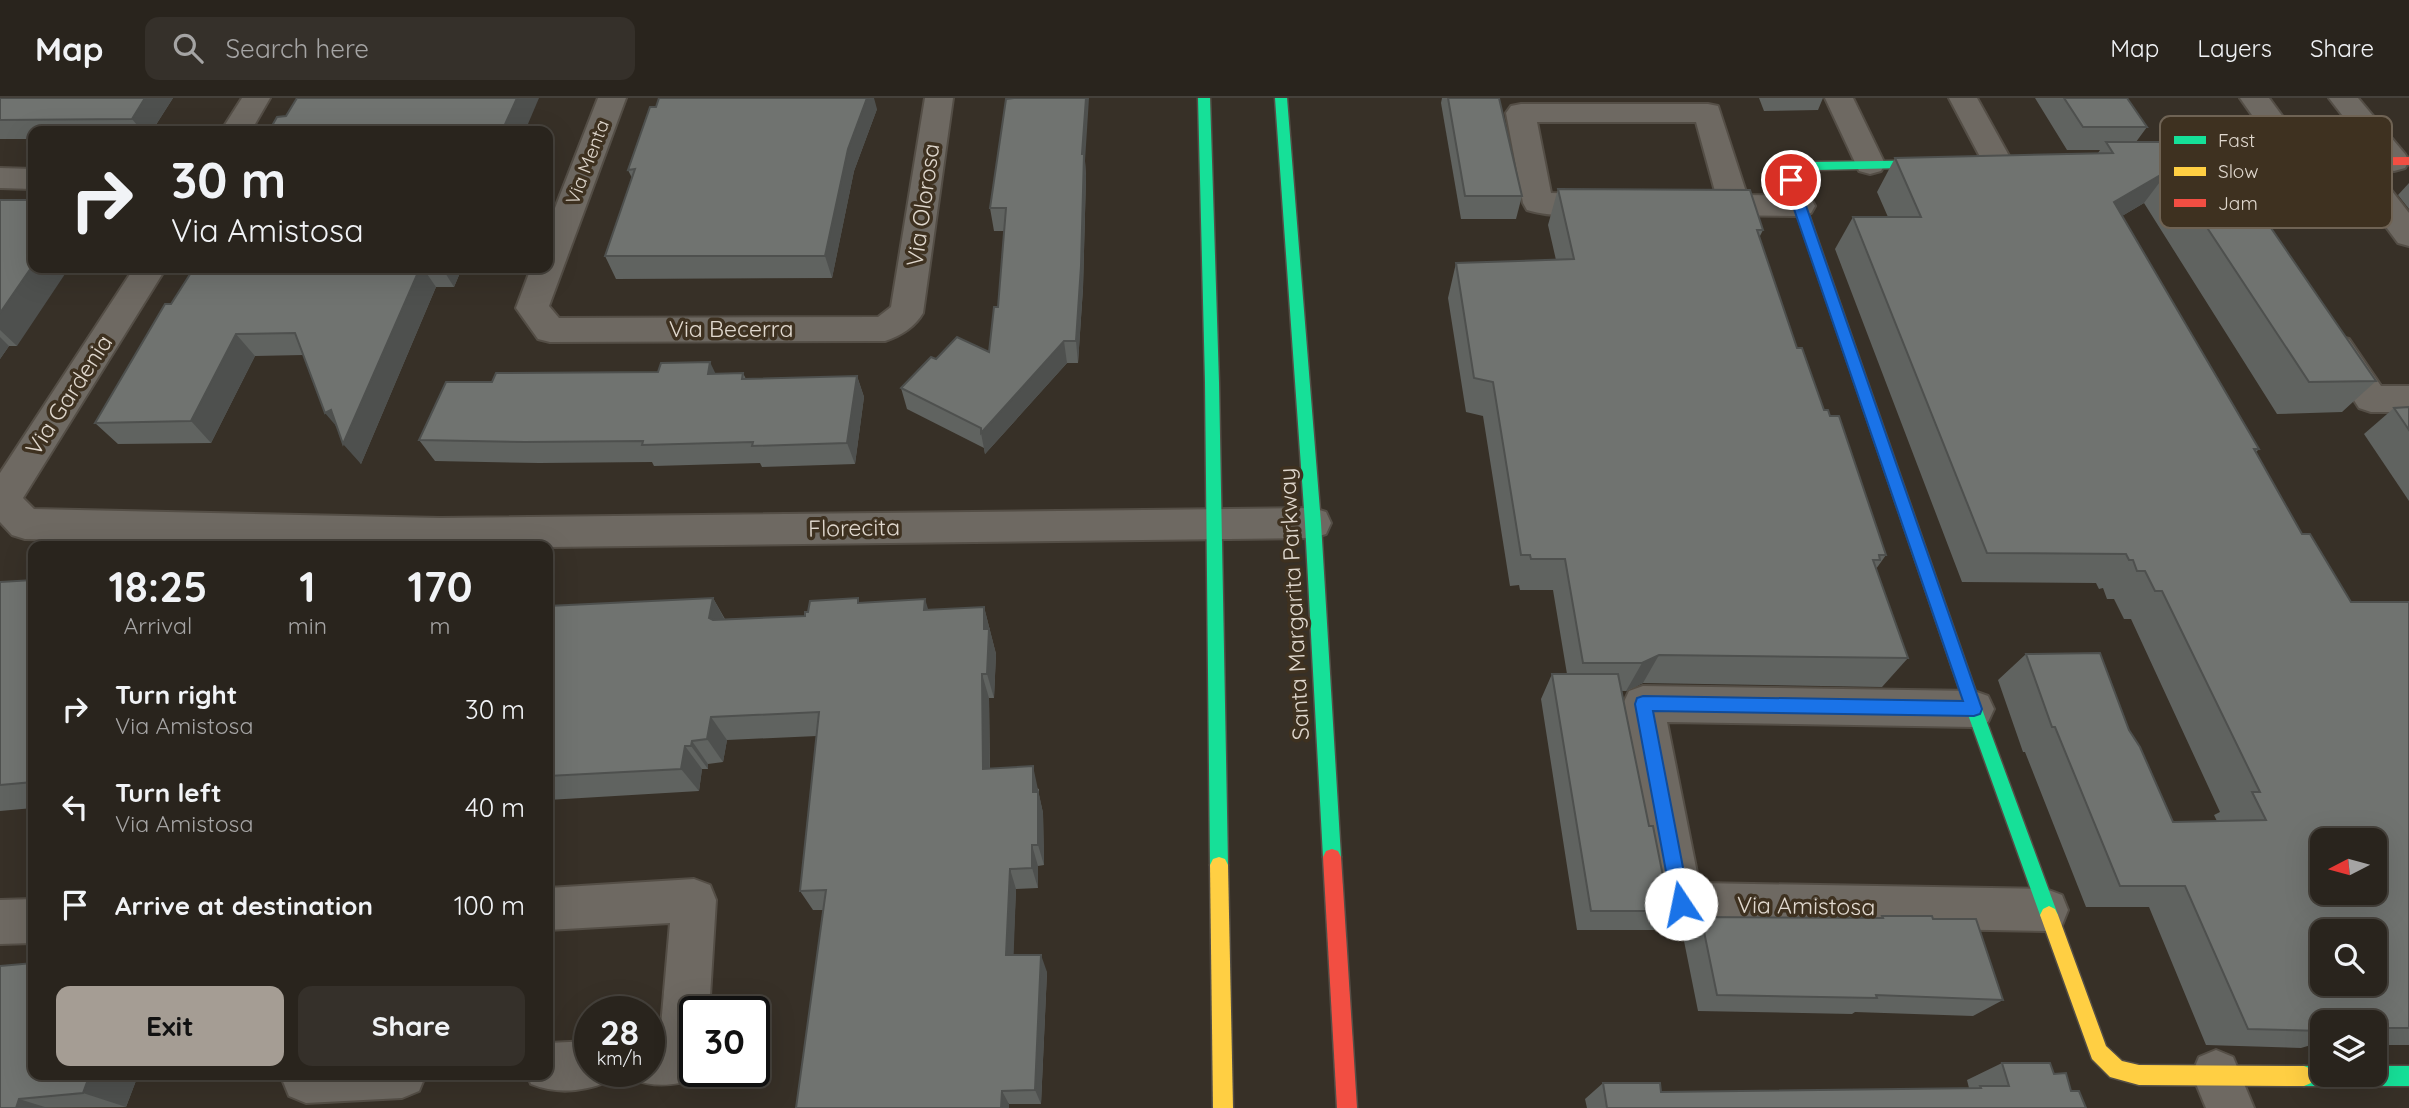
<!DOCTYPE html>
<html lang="en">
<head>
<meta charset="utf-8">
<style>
	:root { --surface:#29241d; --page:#35302a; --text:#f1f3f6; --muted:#a5a4a4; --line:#45413b; --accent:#a59d94 }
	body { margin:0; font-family:Quicksand,sans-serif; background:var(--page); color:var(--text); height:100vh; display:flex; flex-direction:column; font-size:26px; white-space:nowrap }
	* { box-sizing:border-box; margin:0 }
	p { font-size:23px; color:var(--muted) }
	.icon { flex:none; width:38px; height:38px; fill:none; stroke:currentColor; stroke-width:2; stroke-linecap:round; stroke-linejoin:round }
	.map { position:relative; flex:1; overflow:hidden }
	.sheet { position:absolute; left:28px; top:443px; width:525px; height:539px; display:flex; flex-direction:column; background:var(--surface); border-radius:14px; box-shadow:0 7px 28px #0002,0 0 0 2px var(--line) }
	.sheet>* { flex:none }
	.guide { position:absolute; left:28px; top:28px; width:525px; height:147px; border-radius:14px; box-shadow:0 7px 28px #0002,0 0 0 2px var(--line); background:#29241d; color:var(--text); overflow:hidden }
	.needle { width:46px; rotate:264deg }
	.buttons { position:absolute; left:2310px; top:730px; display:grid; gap:14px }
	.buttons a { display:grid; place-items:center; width:77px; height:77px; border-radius:14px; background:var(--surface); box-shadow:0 7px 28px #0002,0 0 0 2px var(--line); font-size:35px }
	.speed { position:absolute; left:574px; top:898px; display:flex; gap:14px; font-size:35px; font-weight:700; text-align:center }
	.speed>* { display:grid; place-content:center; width:91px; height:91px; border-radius:50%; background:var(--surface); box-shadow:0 7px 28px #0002,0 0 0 2px var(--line); line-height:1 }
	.speed small { font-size:18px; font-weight:400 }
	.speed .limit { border:4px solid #111; border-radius:10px; background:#fff; color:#111 }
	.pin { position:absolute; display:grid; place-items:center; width:60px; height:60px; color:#fff; margin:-30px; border:4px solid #fff; border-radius:50%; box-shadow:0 2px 7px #0007 }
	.me { position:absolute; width:77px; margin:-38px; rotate:349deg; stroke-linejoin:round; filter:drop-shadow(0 0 5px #0008) }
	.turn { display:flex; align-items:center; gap:24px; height:147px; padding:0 28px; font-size:32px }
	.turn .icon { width:91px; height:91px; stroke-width:2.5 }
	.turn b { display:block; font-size:49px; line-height:60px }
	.eta { display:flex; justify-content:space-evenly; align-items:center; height:119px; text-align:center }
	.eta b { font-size:42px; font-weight:700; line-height:49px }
	.primary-button { display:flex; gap:14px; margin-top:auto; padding:14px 28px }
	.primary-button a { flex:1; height:80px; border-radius:14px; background:var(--accent); color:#111; font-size:28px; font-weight:700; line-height:80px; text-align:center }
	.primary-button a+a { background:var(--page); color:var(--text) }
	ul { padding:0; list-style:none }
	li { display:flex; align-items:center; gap:21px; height:98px; padding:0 28px }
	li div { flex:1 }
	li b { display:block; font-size:26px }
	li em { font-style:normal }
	header { display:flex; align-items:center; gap:42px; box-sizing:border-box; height:98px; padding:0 35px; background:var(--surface); border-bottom:2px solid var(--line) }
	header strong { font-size:33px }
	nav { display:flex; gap:38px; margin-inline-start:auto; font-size:24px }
	.search { width:490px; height:63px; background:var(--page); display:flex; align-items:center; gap:18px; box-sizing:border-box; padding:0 24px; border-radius:14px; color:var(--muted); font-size:26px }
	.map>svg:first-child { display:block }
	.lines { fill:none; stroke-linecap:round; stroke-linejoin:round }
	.street-casing { stroke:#544e46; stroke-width:4 }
	.fast-casing { stroke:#544e46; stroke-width:3 }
	.slow-casing { stroke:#544e46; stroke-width:3 }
	.jam-casing { stroke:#544e46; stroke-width:3 }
	.street { fill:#6e6962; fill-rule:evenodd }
	.fast { fill:#16e098; fill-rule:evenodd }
	.slow { fill:#ffcf43; fill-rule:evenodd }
	.jam { fill:#f24e42; fill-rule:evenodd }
	.wall { fill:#606360 }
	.shaded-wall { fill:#4e504e }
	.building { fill:#707370; stroke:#4e504e; stroke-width:2; fill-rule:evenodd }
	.route { fill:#1a73e8; stroke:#114b97; stroke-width:2 }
	.labels { text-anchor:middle; stroke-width:7; stroke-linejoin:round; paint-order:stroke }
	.far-street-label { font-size:19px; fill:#e0d8ce; stroke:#3e3120 }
	.street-label { font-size:23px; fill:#e0d8ce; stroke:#3e3120 }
	.key { fill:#3e3120; stroke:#6f6354; stroke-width:2 }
	.key-label { font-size:19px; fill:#e0d8ce }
</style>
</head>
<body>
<header>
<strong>Map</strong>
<div class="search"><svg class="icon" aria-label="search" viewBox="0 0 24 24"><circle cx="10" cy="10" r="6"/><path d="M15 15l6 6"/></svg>Search here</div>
<nav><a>Map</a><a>Layers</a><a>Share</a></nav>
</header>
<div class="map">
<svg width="2409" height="1010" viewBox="0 0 2409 1010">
	<rect width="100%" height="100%" fill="#373027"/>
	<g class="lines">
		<defs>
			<g id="street">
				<path d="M242,0h28l-19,33h-30z"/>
				<path d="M598,0h28l-77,208 10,12 319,-1 13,-10 34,-209h28l-30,215c-8,14 -23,23 -38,28l-335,1 -12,-3 -22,-31 15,-40h17v-42z"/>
				<path d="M1825,0h28l32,66 -4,7 -11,3 -11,-3z"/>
				<path d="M1949,0h28l36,65 -4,7 -11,3 -11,-3z"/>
				<path d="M2240,0h29l47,64 -4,7 -11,3 -11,-3z"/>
				<path d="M2329,0h29l47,56 4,7 -4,7 -11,3 -11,-3z"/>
				<path d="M1521,6h187l10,2 29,89 53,1 11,3 4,7 -4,7 -11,3 -96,-1 -11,-3 -4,-7 4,-7 23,-3 -20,-73h-159l14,71 54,1 11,3 4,7 -4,7c-22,7 -67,6 -89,-1l-4,-7 -17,-90 5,-7z"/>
				<path d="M2353,54l11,3 45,58v33l-11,-3 -60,-81 4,-7z"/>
				<path d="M0,70l33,1v20l-33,-1z"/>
				<path d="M134,170h32l-143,230 11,11 406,9 873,-10 13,4 5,11 -5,11 -13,4 -765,9 -200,-1 -323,-7 -13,-4 -12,-13v-49z"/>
				<path d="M2337,238l12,3 32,47h28v26h-38l-12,-4 -39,-60 5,-9z"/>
				<path d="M1643,588l331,5 14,5 6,13 -6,13 -14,5 -307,-5 32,161 347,6 16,6 6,15 -6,15 -16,6 -365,-6 -16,-6 -6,-15 -36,-200 6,-13z"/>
				<path d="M694,781l16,6 6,15 -7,112h-14v59h6l-2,6c-23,9 -44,11 -67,2l-3,-8h20v-33h11l10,-115 -122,7v-42z"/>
				<path d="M33,801v44l-33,1v-44z"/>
				<path d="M590,943v30h21l-4,11c-25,10 -51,12 -76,2l-4,-10h21v-31z"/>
				<path d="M2216,952l17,7 21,51h-48l-14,-34 7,-17z"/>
				<path d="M284,976h142l-7,17 -17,7 -96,5 -17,-7 -7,-17z"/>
			</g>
			<g id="fast">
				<path d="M1198,0h12l9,284 9,483 -3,6 -6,2 -6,-2 -3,-6 -5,-483z"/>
				<path d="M1275,0h12l34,425 20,334 -3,6 -6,2 -6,-2 -3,-6 -18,-334z"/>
				<path d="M1945,62l4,1v6l-134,3 -18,10 185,529 76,206 -3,6 -6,3 -6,-3 -3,-6 -74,-206 -181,-529 6,-9 22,-9z"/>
				<path d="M2304,968h18v8h53v-8h34v20h-105l-7,-3 -3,-7 3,-7z"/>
			</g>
			<g id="slow">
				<path d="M1219,759l6,2 3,6 5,243h-20l-3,-243 3,-6z"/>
				<path d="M2049,808l6,3 3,6 48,131 16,15 17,4 165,1 7,3 3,7 -3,7 -7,3 -165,-1 -29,-8 -18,-18 -52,-144 3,-6z"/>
			</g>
			<g id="jam">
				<path d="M2409,59v8l-271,2 -6,-4 6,-4z"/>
				<path d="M1332,751l6,2 3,6 16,251h-20l-14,-251 3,-6z"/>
			</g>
		</defs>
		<use href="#street" class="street-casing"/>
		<use href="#fast" class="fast-casing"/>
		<use href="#slow" class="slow-casing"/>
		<use href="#jam" class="jam-casing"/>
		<use href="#street" class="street"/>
		<use href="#fast" class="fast"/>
		<use href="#slow" class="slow"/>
		<use href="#jam" class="jam"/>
	</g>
	<g class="wall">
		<path d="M0,0h173l-21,33h-119v8h-33z"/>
		<path d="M1442,0h57l23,98 -6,23h-55l-20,-116z"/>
		<path d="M1759,0h64l-5,12 -54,1z"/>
		<path d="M2035,0h92l20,29 -11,15 42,10 23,-1 -11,13 186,217 -34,31 -65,2 -133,-211 -22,13 137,233 -3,3 46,82 49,68h58v443h-34v-23h-53v23h-11l-10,3 -95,-3 -57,-138h-63l-61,-155h-2l-25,-72 28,-26 103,76 44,92 44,-1 -3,-6 6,-3 -89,-193h-7l-10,-20h-7l-4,-11 -4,1 -3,-6 -134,-1 -127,-333 18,-32h35l-11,-25 18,-34 203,-5 2,-3h-33z"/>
		<path d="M877,11l-23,62 -22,107 -216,1 -11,-23 27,-78 -4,-8z"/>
		<path d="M1085,63l1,16 -3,111 -5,75h-11l-82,91 -1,-6 -77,-39 -6,-21 35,-29 53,-7 9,-45 6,-76h-10l-4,-23z"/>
		<path d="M2409,85v26l-11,-14z"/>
		<path d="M1558,91l205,41 -4,8 38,110 89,207 -10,14 32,89 -26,29 -239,-4 -17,8h-4l27,135 21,85 -16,19h-77l-36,-231 11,-25h15l-14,-84h-33l-1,-5 -9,1 -27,-170 -17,-4 -18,-114 8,-35 100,-3 -8,-35z"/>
		<path d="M0,102l17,146h-8l-9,13z"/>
		<path d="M194,170h268l-8,19h-18l-75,177 -25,-38 -33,-71 -48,1 -44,87 -93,1 -23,-21z"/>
		<path d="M743,275l3,6 111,-3 7,21 -9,67 -93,3 -2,-4 -106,3 -2,-4 -113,1 -104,-2 -16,-21 297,-66z"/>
		<path d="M2409,309v94l-45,-67 30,-26z"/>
		<path d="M33,482v228l-33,3v-229z"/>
		<path d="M713,500l12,21 80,-3 55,-13 68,7 56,-3 12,47 -2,44h-5l1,71 49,20v6l4,18 1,52 -6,1v22l-22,1 -3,66 34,17 -6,132h-32l-186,-194h-10l-13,-19 17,-155 -90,4 -4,22 -15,2v5h-6l-3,22 -151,9v-194z"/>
		<path d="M1882,818l51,3 70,81 -30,16 -118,-4 -3,2 -154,-3 -15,-75 18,-19 178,1z"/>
		<path d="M2002,965l52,11 17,17 15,17h-499l-2,-9 18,-16 58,9 308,-4 -2,-8z"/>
		<path d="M33,976h109v3l-5,1 -11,29 -126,1z"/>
	</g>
	<g class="shaded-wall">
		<path d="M145,0h28l-21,33h-10l-10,-12z"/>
		<path d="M517,0h22l-14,33h-23z"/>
		<path d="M867,0h7l3,11 -23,62 -22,107 -7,-22 23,-107z"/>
		<path d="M1086,0h3l-4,63 1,16 -3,111 -5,75 -2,-22 6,-187z"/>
		<path d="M2201,53l-24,31 1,-18z"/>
		<path d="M2169,72l-25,33 -54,32 24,-33z"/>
		<path d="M33,167v3h36l-52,78 -17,-16v-17z"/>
		<path d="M420,170h3l13,19 -75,177 -18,-20v-10l-18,-21z"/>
		<path d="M442,170h20l-8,19z"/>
		<path d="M236,236l19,22 -44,87 -20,-22z"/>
		<path d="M0,239l9,9 -9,13z"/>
		<path d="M1064,243l3,22 -82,91 -4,-21z"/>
		<path d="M710,264l10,21 -12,-9z"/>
		<path d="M857,278l7,21 -9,67 -8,-21z"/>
		<path d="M713,500l14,26 -18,-6z"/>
		<path d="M925,501l8,26 -9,-15z"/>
		<path d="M984,509l12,47 -2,44 -7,-24 -3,-45z"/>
		<path d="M1659,557l-16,28 -17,8 16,-28z"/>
		<path d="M982,576l7,24 1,93 -7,-22z"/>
		<path d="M711,619l16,23 -4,22 -16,-23z"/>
		<path d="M692,643l16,23v5l-17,-23z"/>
		<path d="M685,648l17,23 -3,22 -18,-22z"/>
		<path d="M1033,668l10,47 1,52 -6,-20 -5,-53z"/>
		<path d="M1032,747l6,21v22l-6,-20z"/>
		<path d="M1010,771l6,20 -3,83 -7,-17z"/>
		<path d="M1041,857l6,17 -6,132 -6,-14z"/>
		<path d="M90,976h38l9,4 -11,29 -43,-14z"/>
		<path d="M1002,993l7,13v4h-8z"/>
		<path d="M19,1001l29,9h-32z"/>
	</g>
	<g class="building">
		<path d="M0,0h145l-13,21 -132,1z"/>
		<path d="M297,0h220l-15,33h-233l8,-14 9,-1z"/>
		<path d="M659,0h208l-19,51 -23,107h-220l30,-87 -7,1 22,-63h6z"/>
		<path d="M1014,0h72l-4,56h2l-3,112 -5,75h-12l-83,92v-5l-80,-40 30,-31 5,2 21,-22 32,15 5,-45h4l8,-99h-16l16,-109z"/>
		<path d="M1448,0h51l23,98h-57z"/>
		<path d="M2064,0h63l20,29h-64z"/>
		<path d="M2106,44h65l7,10 23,-1 -23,13h49l149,217 -67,1 -140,-212 -55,32 145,247h-5l48,85h8l41,68h58v426h-34v-6h-53v9l-74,-2 -63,-143h-65l-65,-159h-3l-26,-73 74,-1 29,77 11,17 33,75 93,-2 -14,-28h8l-98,-201h-7l-10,-20h-8l-4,-11h-4l-3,-6 -139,-1 -134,-336h68l-26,-59 218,-5zM2322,742h53v52h-53zM2322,833h53v53h-53z"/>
		<path d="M1558,91l192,1 13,40h-6l40,118h5l22,62h4l2,6h9l47,139h-7l1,5h-7l35,98 -249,-3 -17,8h-59l-18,-104h-34l-1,-4h-9l-28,-173 -19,-4 -18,-115 118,-4z"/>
		<path d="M0,102h33v65l-33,48z"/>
		<path d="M194,170h226l-77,176 -12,-34 -6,3 -30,-80 -59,1 -45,87 -96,2 70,-119h6z"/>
		<path d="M710,264l-2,12 35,-1 -1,6 115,-3 -10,67 -95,3 1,-4 -111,3 1,-4 -118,1 -106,-2 27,-58h46l4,-9 162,-1 3,-9z"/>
		<path d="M2409,309v23l-15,-22z"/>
		<path d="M33,482v202l-33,3v-203z"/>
		<path d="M713,500l-4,20 4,2 92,-4v-4h3l2,-11 48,-3v5l67,-4 -1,11 60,-3v22h5l-2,45h-5l1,95 50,-3v26h5v53h-6v23l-22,1 -4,86h35l-6,135 -33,1 -1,17h-205l30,-218 -26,1 19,-179 -108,5 -4,22 -15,2 -1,5h-6l-4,23 -133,7v-170z"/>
		<path d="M1552,576h66l31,152h4l17,85h-79z"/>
		<path d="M1882,818h50l1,3h43l27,81 -127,-5 1,3 -160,-3 -16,-78 182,1z"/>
		<path d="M33,865v111h57l-7,19 -64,6 -3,9h-16v-142z"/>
		<path d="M2002,965h48l4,11 12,-1 5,18h8l7,17h-479l-4,-25h57l1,9 320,-4 -1,-2h29z"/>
	</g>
	<path class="route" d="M1791,78l6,4 185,529 -2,5 -6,2 -321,-5 37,193 -2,6 -7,3 -6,-3 -3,-6 -37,-200 2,-6 6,-2 320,5 -179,-521z"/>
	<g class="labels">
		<g class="far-street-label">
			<text transform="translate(587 64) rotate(-69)" y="7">Via Menta</text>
		</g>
		<g class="street-label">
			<text transform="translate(923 107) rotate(-82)" y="8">Via Olorosa</text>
			<text x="731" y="239">Via Becerra</text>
			<text transform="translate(69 297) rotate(-57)" y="8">Via Gardenia</text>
			<text transform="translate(854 430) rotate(-1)" y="8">Florecita</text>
			<text transform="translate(1294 506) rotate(-93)" y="8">Santa Margarita Parkway</text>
			<text transform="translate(1806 808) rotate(1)" y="8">Via Amistosa</text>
		</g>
	</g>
	<rect x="2160" y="18" width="232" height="112" rx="10" class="key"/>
	<rect x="2174" y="38" width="32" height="8" fill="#16e098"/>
	<rect x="2174" y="69" width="32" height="9" fill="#ffcf43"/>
	<rect x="2174" y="101" width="32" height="8" fill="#f24e42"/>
	<g class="key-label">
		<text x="2218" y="49">Fast</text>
		<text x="2218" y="80">Slow</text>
		<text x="2218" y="112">Jam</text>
	</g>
</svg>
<div class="buttons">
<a><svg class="needle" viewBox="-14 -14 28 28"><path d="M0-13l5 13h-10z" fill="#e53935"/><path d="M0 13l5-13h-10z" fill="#a5a4a4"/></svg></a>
<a><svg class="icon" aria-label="search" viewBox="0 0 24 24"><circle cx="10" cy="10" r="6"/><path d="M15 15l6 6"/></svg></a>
<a><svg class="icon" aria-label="layers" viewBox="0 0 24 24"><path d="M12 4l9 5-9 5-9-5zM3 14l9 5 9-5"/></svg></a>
</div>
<div class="speed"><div>28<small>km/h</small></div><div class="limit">30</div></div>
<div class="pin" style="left:1791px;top:82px;background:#d93025"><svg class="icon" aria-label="arrive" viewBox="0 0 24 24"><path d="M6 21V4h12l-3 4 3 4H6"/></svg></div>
<svg class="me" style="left:1681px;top:806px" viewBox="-20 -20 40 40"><circle r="19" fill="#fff"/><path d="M0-13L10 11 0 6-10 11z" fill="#1a73e8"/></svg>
<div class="guide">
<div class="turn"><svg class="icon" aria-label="right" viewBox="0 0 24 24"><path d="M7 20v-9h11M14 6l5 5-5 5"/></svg><div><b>30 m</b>Via Amistosa</div></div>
</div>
<section class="sheet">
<div class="eta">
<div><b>18:25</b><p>Arrival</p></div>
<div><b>1</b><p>min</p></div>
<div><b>170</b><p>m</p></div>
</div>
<ul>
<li><svg class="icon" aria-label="right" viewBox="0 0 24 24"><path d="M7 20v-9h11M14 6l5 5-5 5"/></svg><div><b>Turn right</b><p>Via Amistosa</p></div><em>30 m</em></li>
<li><svg class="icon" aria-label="left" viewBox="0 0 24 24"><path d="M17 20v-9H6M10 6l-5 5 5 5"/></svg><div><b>Turn left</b><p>Via Amistosa</p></div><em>40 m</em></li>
<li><svg class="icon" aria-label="arrive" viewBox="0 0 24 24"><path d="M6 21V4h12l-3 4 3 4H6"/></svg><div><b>Arrive at destination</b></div><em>100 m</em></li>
</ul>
<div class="primary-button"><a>Exit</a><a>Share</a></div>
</section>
</div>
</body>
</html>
